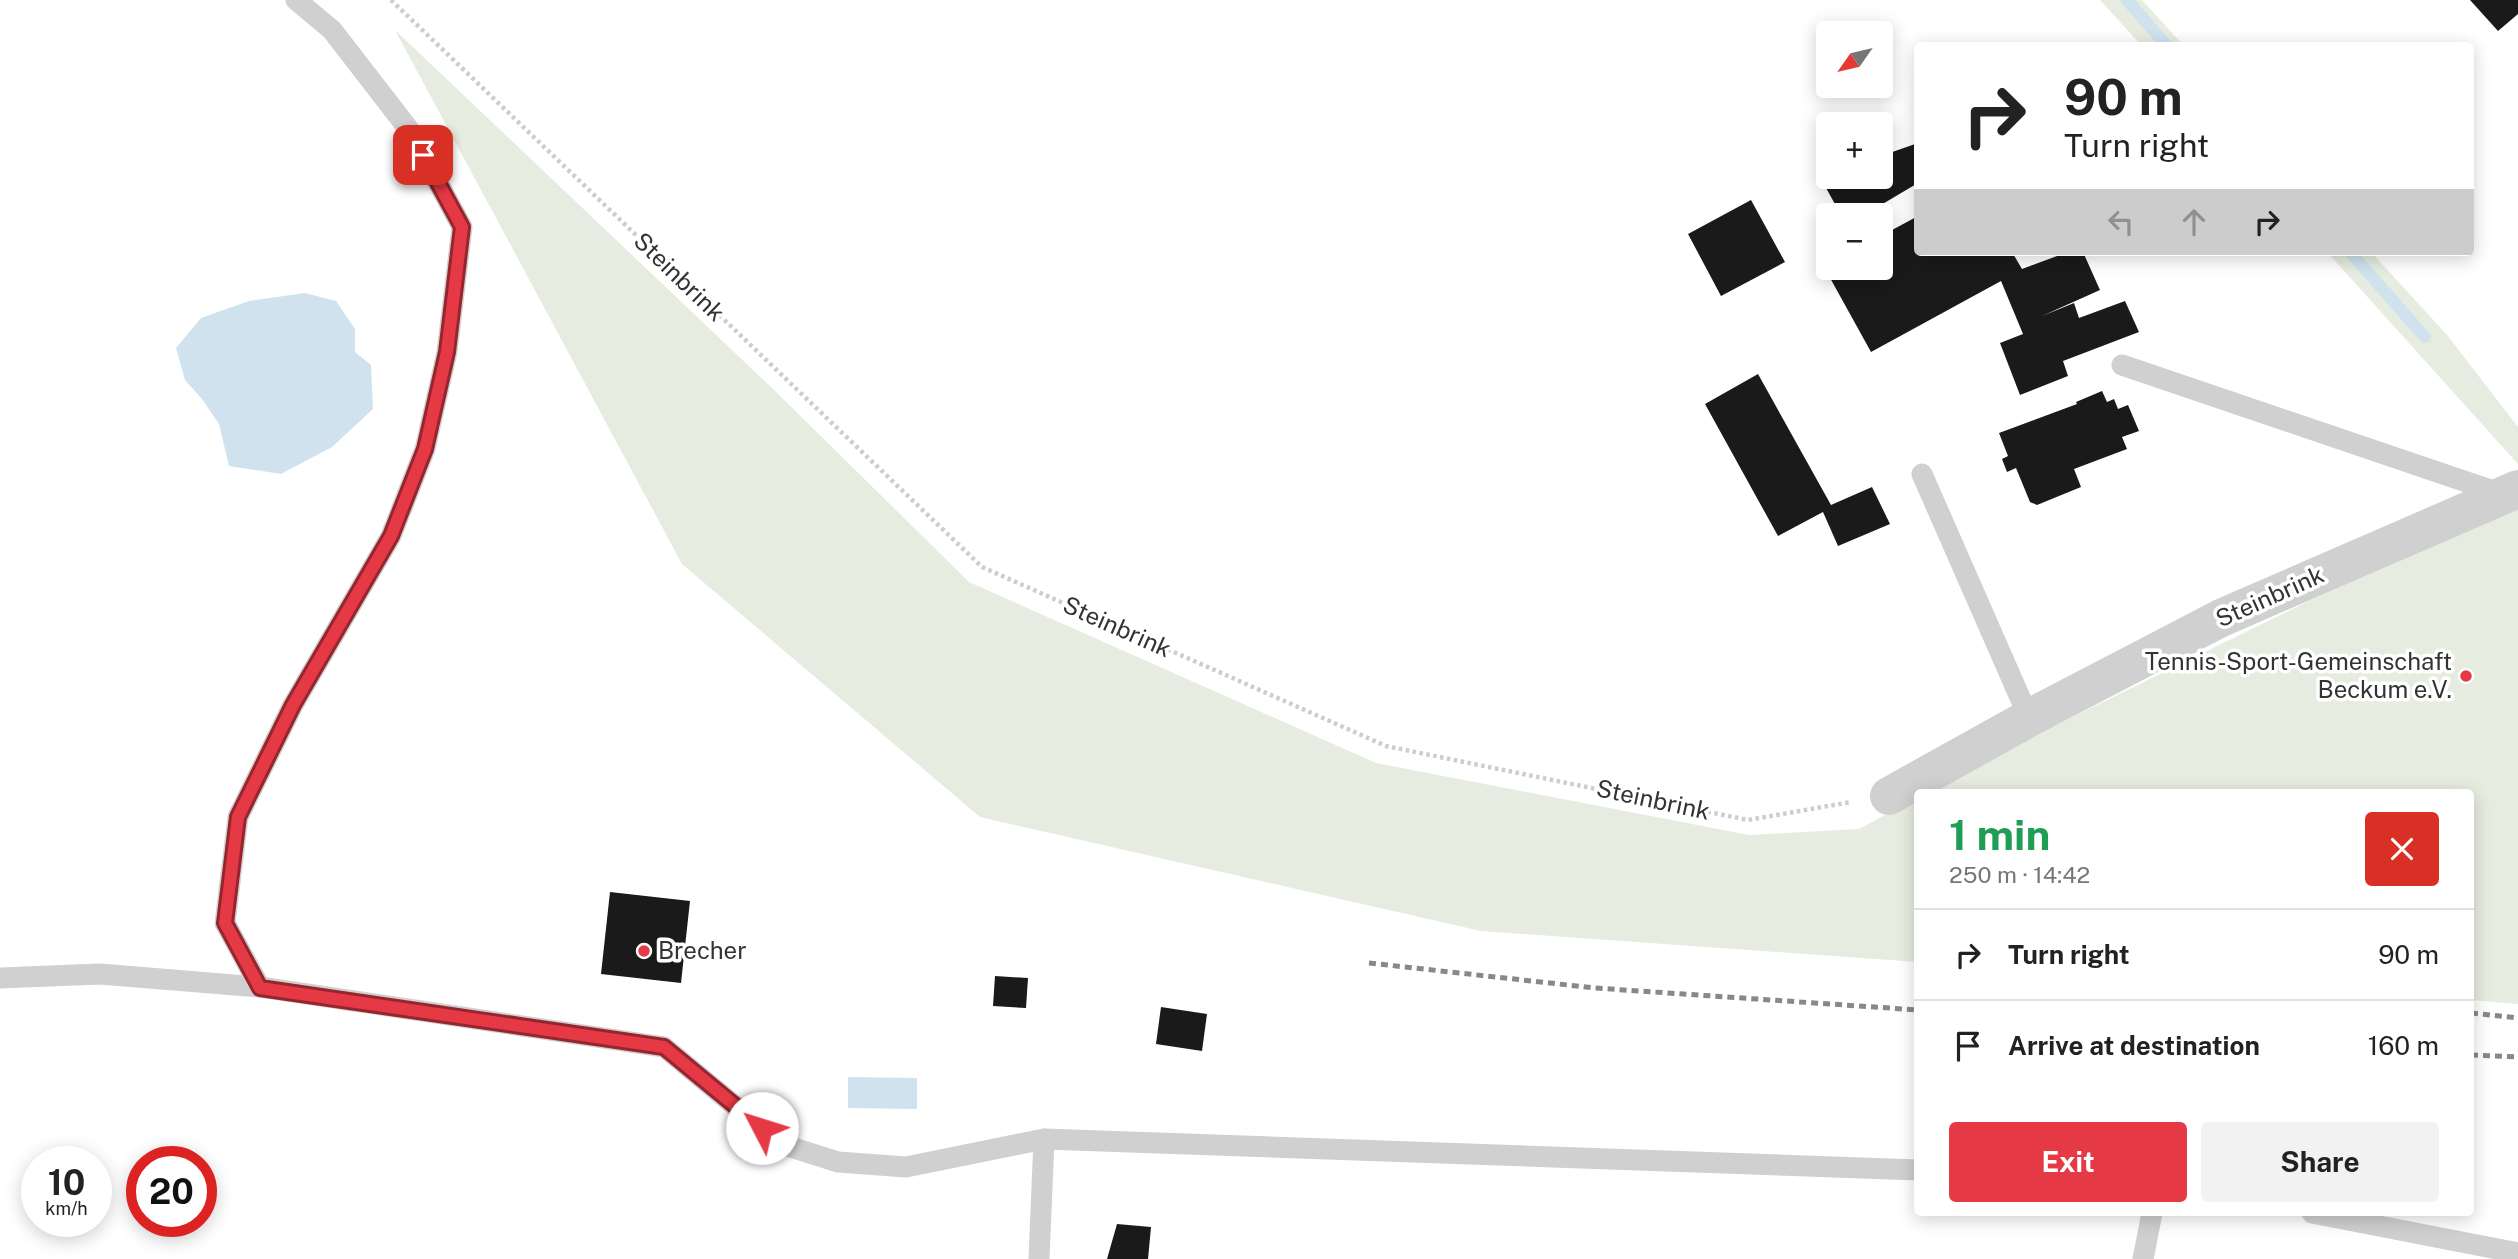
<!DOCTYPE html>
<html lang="en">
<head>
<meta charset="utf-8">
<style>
	:root { --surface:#fff; --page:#f2f2f2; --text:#222; --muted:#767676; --line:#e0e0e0; --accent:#e63946 }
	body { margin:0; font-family:"Public Sans",sans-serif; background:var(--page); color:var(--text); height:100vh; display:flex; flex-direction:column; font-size:26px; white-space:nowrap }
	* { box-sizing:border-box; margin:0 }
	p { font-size:23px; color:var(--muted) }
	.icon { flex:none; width:38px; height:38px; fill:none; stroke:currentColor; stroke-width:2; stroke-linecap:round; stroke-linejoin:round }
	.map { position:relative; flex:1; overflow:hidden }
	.sheet { position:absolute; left:1914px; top:789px; width:560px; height:427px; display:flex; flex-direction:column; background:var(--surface); border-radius:7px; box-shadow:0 4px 18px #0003 }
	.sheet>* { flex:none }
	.guide { position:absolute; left:1914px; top:42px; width:560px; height:214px; border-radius:7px; box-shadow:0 4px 18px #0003; background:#fff; color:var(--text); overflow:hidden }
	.needle { width:46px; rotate:236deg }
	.tools { position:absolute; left:1816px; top:21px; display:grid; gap:14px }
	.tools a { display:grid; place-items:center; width:77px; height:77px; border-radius:7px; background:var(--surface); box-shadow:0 4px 18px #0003; font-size:35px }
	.speed { position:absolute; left:21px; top:1146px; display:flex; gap:14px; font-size:35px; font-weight:700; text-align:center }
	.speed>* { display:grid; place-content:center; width:91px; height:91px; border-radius:50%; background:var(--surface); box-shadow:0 4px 18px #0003; line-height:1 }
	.speed small { font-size:18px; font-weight:400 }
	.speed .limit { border:10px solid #d22; background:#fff; color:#111 }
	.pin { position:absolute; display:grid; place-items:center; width:60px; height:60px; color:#fff; margin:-30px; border-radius:14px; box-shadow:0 4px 10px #0006 }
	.me { position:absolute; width:77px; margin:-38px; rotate:310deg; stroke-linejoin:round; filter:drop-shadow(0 0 5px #0008) }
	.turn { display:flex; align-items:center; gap:24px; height:147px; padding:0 35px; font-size:32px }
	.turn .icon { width:91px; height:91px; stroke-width:2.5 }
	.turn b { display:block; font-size:49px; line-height:60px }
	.lanes { display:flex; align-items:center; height:66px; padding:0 35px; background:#0003; justify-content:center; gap:35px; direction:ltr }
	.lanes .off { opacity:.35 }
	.round { display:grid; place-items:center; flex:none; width:74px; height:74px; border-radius:7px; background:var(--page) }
	.head { display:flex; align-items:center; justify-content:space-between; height:119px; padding:0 35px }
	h1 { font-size:42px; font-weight:700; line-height:52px; color:#1e9e55 }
	.primary-button { display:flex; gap:14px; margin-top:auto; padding:14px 35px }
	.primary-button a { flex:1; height:80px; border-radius:7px; background:var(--accent); color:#fff; font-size:28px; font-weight:700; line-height:80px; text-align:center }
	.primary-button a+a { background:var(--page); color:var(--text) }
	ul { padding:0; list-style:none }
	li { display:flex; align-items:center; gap:21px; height:91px; padding:0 35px; border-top:2px solid var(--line) }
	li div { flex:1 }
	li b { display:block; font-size:26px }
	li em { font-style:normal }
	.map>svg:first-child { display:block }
	.green { fill:#e6ecdf }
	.water { fill:#cfe2ee }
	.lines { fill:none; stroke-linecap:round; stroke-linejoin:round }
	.stream { stroke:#cfe2ee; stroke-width:12 }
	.building { fill:#1a1a1a }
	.path { stroke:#cdcdcd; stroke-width:4.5; stroke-dasharray:3.5 3.5; stroke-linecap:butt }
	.lane { stroke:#d0d0d0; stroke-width:21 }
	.street { stroke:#d0d0d0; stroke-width:38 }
	.rail { stroke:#888; stroke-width:5; stroke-dasharray:7 5; stroke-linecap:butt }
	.route-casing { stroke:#96252e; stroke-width:18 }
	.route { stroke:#e63946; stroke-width:12 }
	.poi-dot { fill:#e63946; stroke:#fff; stroke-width:2.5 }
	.labels { text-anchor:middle; stroke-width:7; stroke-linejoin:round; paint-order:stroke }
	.street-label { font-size:24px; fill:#333; stroke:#fff }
	.poi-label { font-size:24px; fill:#333; stroke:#fff; text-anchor:end }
</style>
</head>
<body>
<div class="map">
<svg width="2518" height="1259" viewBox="0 0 2518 1259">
	<rect width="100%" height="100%" fill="#fff"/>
	<g class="green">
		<path d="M2100,0h42l41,45h-42z"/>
		<path d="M395,30l377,358 197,194 407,181 373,72 110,-6 59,-32v165l-437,-31 -501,-114 -298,-253z"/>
		<path d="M2327,252h44l76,83 71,92v37z"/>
		<path d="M2518,509v495l-47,-4v-207h-544l123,-65 261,-128z"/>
	</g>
	<g class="water">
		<path d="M305,293l31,8 19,28v23l16,13 2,44 -41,38 -51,27 -52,-8 -10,-42 -17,-25 -17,-19 -9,-32 25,-30 48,-17z"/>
		<path d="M848,1077l69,1v31l-69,-1z"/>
	</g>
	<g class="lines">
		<g class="stream">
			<path d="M2127,0l40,46"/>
			<path d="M2350,252l75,85"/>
		</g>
	</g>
	<g class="building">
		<path d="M2470,0h48v14l-20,17z"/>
		<path d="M1918,143v40l-54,32h-23l-21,-38 9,-4v4h52v-21z"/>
		<path d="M1751,200l34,62 -64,34 -33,-62z"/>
		<path d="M1918,216v36h94l10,17 46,-17h15l17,38 -58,26 32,-13 5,15 46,-17 14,31 -76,29 5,15 -48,19 -20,-52 23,-9 -22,-53 -130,71 -47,-85 5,-2v3h52v-32z"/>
		<path d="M1758,374l73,131 41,-18 18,37 -52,22 -15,-34 -45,24 -73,-132z"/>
		<path d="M2102,391l5,11 7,-3 4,10 10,-4 11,26 -17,6 5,12 -53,20 7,18 -44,18 -7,-3 -14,-34 -9,4 -5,-13 6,-3 -9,-23 78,-29 -1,-2z"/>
		<path d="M610,892l80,9 -9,82 -80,-9z"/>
		<path d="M995,976l33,2 -2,30 -33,-2z"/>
		<path d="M1161,1007l46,7 -5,37 -46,-7z"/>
		<path d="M1117,1224l34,3 -3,32h-41z"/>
	</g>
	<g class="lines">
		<path class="path" d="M391,0l591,567 404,179 362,74 103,-18"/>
		<g class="lane">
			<path d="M2122,365l380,129"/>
			<path d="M1922,474l107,244"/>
			<path d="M0,978l100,-4 160,13 404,60 117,97 57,18 68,5 138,-28 874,31"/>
			<path d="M260,987l-35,-64 13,-106 55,-112 98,-169 34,-87 22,-97 15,-125 -52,-96 -78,-101 -36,-30"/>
			<path d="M2312,1213l206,40"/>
			<path d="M1039,1259l5,-120"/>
			<path d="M2143,1259l9,-46"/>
		</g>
		<path class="street" d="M1889,796l140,-78 192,-100 297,-129"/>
		<g class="rail">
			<path d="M1369,963l226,25 323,22"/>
			<path d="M2471,1013l47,5"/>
			<path d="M2471,1055l47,2"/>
		</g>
	</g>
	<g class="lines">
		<defs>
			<path id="route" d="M423,155l39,72 -15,125 -22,97 -34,87 -98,169 -55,112 -13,106 35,65 404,59 98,81"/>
		</defs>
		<use href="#route" class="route-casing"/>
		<use href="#route" class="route"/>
	</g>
	<g class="poi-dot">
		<circle cx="2466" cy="676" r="7"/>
		<circle cx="644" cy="951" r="7"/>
	</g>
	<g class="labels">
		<g class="street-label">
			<text transform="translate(679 277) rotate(44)" y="8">Steinbrink</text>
			<text transform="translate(2270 597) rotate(-24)" y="8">Steinbrink</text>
			<text transform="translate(1117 627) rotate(24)" y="8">Steinbrink</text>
			<text transform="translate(1653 800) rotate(12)" y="8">Steinbrink</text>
		</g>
		<g class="poi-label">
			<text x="2452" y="670">Tennis-Sport-Gemeinschaft<tspan x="2452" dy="28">Beckum e.V.</tspan></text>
			<text x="658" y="959" text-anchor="start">Brecher</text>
		</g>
	</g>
</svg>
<div class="tools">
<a><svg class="needle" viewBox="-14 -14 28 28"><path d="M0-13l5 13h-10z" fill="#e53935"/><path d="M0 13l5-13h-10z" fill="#767676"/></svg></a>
<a>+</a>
<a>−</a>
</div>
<div class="speed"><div>10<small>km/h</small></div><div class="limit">20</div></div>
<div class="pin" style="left:423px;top:155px;background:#d93025"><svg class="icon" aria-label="arrive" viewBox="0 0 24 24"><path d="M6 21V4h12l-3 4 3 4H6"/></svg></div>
<svg class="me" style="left:762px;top:1128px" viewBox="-20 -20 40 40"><circle r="19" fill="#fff"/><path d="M0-13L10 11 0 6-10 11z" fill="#e63946"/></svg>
<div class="guide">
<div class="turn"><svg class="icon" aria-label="right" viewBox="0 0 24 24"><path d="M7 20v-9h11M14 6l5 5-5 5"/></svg><div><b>90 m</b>Turn right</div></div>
<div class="lanes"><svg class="icon off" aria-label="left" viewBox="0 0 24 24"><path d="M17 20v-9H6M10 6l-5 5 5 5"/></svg><svg class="icon off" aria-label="ahead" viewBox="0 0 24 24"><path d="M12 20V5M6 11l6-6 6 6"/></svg><svg class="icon" aria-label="right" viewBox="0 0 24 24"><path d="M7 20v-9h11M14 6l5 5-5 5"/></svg></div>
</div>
<section class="sheet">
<div class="head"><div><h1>1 min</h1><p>250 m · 14:42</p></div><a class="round" style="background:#d93025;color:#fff"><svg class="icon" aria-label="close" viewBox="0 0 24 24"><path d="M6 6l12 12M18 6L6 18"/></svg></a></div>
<ul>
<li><svg class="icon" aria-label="right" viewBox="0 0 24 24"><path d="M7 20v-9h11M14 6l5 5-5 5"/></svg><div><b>Turn right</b></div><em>90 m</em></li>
<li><svg class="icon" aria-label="arrive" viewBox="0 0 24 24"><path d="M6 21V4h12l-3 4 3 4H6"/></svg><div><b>Arrive at destination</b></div><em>160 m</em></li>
</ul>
<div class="primary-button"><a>Exit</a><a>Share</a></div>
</section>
</div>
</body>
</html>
